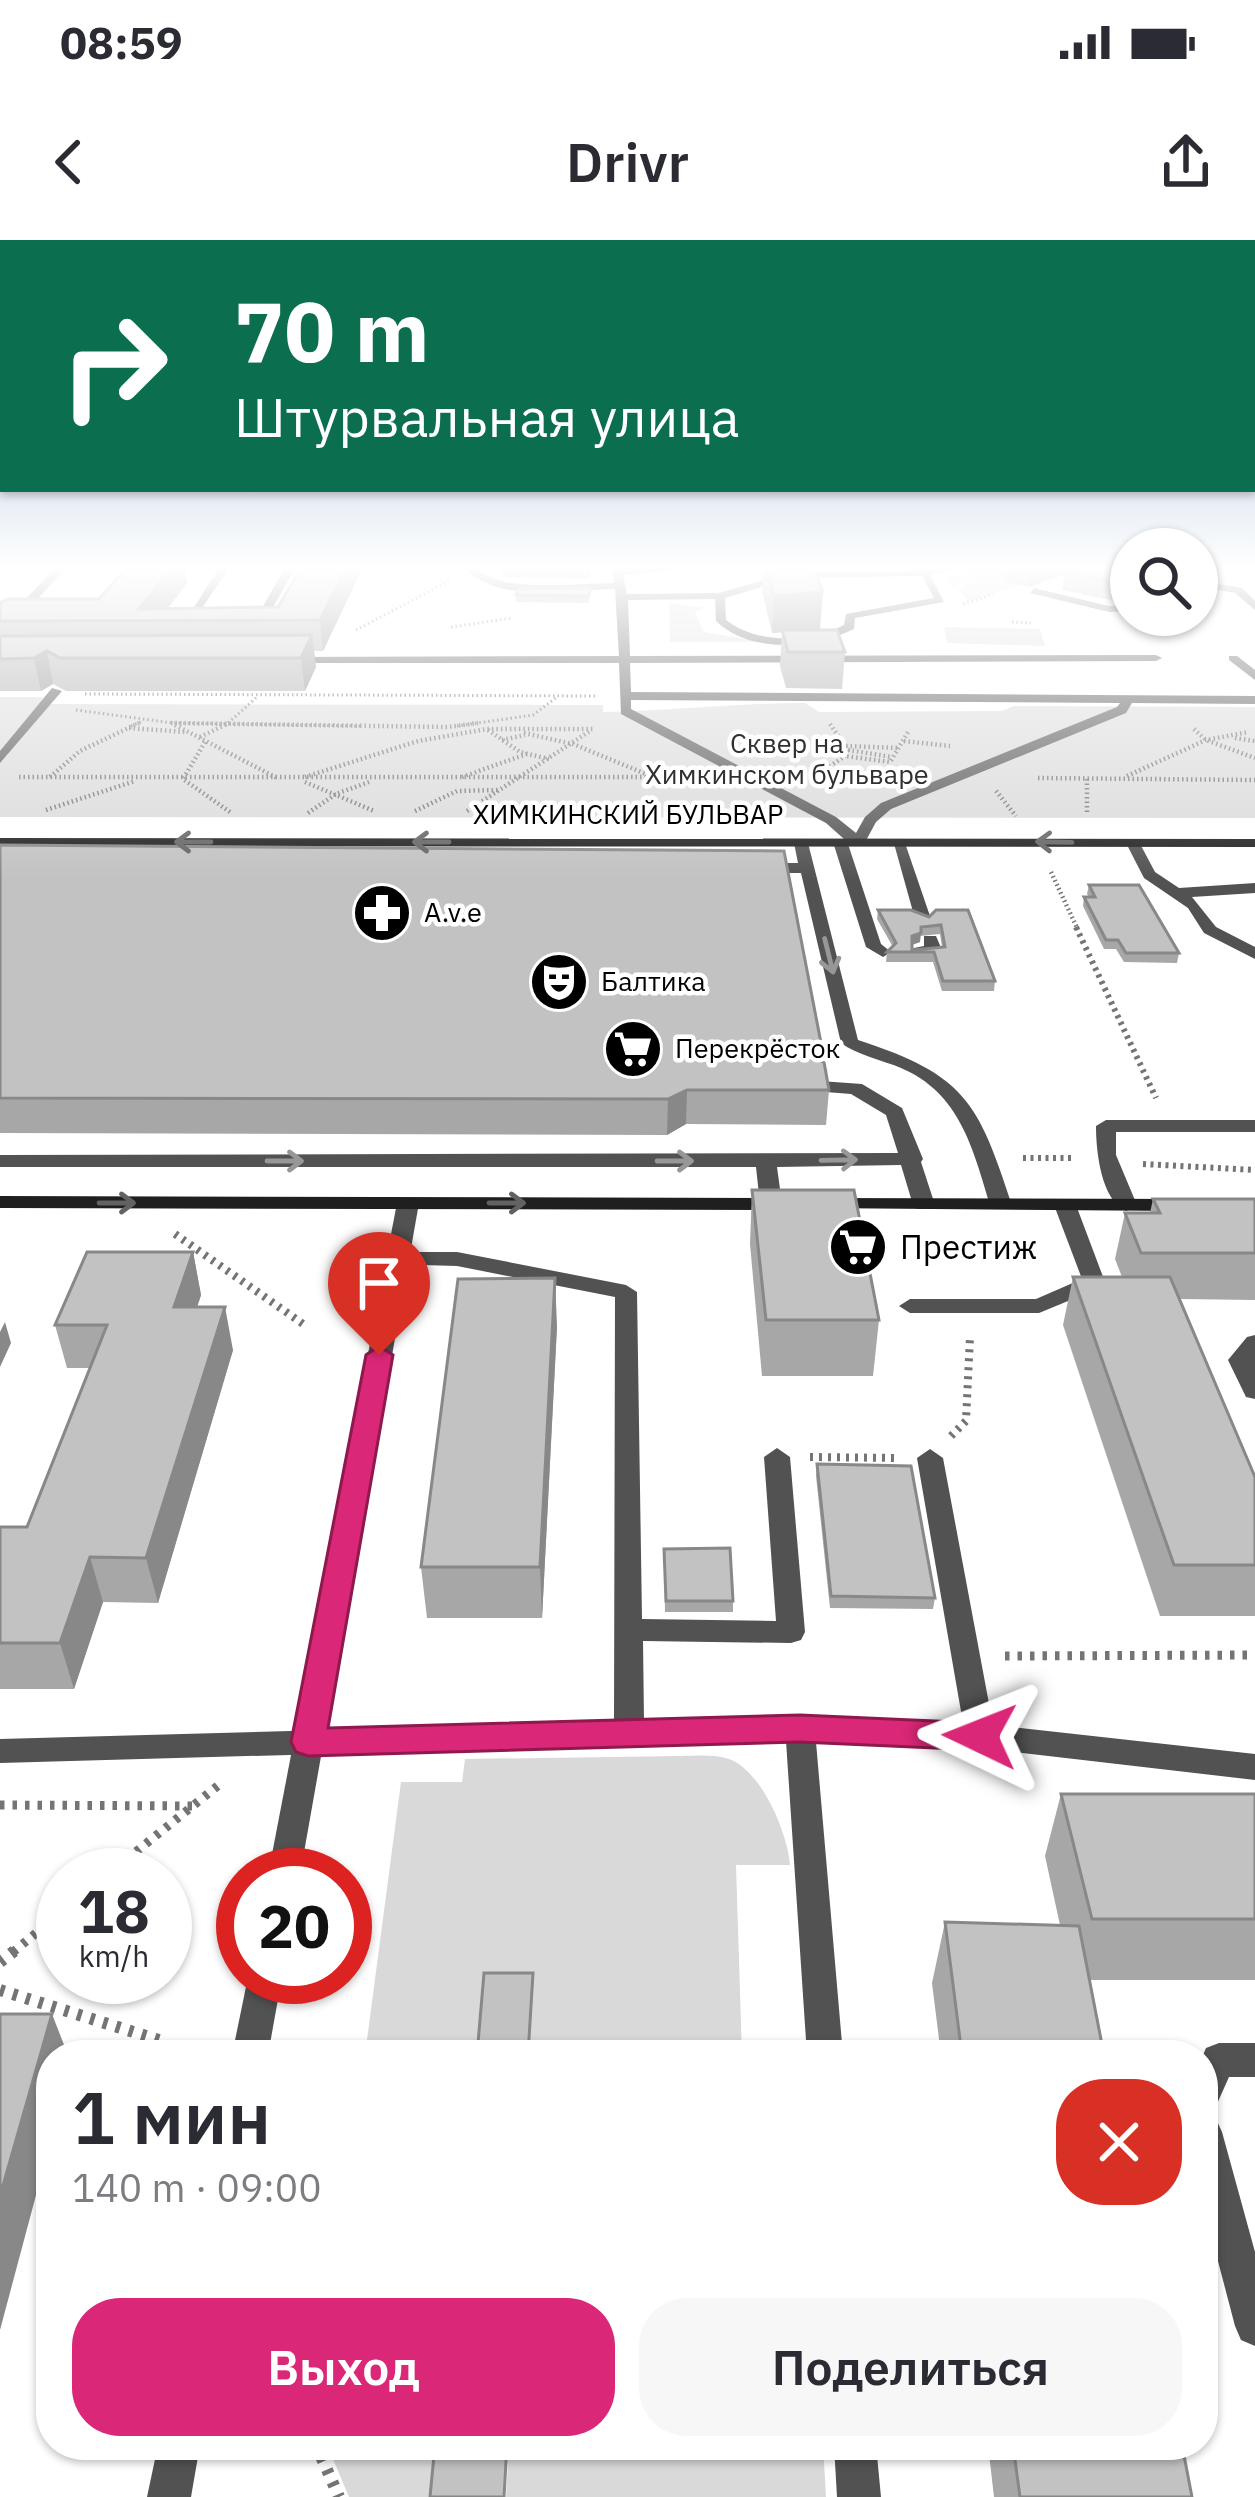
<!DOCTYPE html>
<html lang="ru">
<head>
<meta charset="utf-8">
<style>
	:root { --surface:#fff; --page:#f7f7f7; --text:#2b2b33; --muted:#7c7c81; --accent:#db2777 }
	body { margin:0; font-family:"IBM Plex Sans",sans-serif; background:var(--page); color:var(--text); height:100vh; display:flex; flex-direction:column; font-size:45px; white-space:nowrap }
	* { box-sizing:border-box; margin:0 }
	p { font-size:39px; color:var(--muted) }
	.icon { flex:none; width:66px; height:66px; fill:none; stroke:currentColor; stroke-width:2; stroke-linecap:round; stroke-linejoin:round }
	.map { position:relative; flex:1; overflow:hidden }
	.side { position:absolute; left:36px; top:1800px; width:1182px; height:420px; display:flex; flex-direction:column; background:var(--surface); border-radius:48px; box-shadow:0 3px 9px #0004 }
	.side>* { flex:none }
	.banner { position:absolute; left:0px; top:0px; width:1257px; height:252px; box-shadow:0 3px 9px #0004; background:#0b6e4f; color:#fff; overflow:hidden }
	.buttons { position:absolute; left:1110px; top:288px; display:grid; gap:24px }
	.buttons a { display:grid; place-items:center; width:108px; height:108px; border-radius:50%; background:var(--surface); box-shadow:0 3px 9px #0004; font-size:60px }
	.speed { position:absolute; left:36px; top:1608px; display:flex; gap:24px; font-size:60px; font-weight:700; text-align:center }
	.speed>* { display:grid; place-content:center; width:156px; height:156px; border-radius:50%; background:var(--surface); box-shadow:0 3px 9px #0004; line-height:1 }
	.speed small { font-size:30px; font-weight:400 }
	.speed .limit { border:18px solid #d22; background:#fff; color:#111 }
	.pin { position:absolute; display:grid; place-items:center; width:102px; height:102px; color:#fff; margin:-123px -51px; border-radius:50% 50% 50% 0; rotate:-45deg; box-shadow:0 0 12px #0007 }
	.pin .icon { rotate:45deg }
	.me { position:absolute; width:132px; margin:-66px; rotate:272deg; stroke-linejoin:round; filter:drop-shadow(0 0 9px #0008) }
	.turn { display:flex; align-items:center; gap:42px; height:252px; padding:0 36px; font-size:54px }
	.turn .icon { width:156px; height:156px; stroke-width:2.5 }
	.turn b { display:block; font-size:84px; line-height:102px }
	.round { display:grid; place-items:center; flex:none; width:126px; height:126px; border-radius:48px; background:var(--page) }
	.head { display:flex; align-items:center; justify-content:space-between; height:204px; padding:0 36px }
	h1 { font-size:72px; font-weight:600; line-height:90px }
	.cta { display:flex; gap:24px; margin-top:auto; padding:24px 36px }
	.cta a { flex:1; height:138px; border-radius:48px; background:var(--accent); color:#fff; font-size:48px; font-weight:600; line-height:138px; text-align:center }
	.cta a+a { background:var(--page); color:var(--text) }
	.status { display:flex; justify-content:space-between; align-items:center; height:84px; padding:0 60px; background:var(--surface); direction:ltr }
	.status svg { height:33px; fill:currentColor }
	header { display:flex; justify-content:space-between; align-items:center; height:156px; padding:0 36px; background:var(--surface); font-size:54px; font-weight:600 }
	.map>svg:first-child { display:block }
	.green { fill:#d9d9d9 }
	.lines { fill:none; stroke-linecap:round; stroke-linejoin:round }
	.path-far5 { stroke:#747474; stroke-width:3; stroke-dasharray:1.5 3; stroke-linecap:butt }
	.path-far4 { stroke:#747474; stroke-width:4.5; stroke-dasharray:1.5 3; stroke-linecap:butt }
	.path-far3 { stroke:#747474; stroke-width:6; stroke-dasharray:3 4.5; stroke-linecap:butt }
	.path-far2 { stroke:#747474; stroke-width:8; stroke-dasharray:3 6; stroke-linecap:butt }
	.path-far1 { stroke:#747474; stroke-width:9; stroke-dasharray:4.5 8; stroke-linecap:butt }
	.path { stroke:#747474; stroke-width:12; stroke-dasharray:4.5 9; stroke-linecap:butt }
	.service { fill:#525252; fill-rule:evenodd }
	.minor { fill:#525252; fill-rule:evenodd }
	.secondary { fill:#1f1f1f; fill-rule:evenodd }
	.wall { fill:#a7a7a7; fill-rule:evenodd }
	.shaded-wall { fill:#888 }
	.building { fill:#c2c2c2; stroke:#888; stroke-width:3; fill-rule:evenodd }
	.oneway { stroke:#626262 }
	.oneway2 { stroke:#979797 }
	.route { fill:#db2777; stroke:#8e194d; stroke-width:3 }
	.labels { text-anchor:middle; stroke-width:9; stroke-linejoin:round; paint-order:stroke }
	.far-park-label { font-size:27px; fill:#303030; stroke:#fff }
	.far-street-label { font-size:27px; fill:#000; stroke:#fff }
	.far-poi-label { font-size:27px; fill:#000; stroke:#fff; text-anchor:start }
	.poi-label { font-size:33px; fill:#000; stroke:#fff; text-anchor:start }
</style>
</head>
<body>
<div class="status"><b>08:59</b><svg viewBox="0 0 49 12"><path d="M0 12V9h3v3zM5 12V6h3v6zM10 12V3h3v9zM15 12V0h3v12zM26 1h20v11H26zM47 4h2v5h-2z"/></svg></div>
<header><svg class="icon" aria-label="back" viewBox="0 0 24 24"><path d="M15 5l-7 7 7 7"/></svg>Drivr<svg class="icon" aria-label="share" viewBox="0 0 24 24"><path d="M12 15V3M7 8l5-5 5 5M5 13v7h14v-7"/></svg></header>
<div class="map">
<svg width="1255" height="2257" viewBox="0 0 1255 2257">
	<rect width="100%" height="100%" fill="#fff"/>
	<g class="green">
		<path d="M976,328l91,2 -99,31 -10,-11 18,-14 -23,12 -7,-12h16z"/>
		<path d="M669,363l37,5 -11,4 9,20 60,10h-94z"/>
		<path d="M944,387l96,2 5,17 -98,-3z"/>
		<path d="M0,457h43l-3,7 563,1v7c69,-1 134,-9 202,-9l14,9 183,-1 12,-5 241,1v111l-1255,-1z"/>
		<path d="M680,1516c16,0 35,-2 49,3 33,12 59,75 61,106h-54l6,190h-377l36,-273h61l3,-23z"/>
		<path d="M327,2205h110l-4,52h-84z"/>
		<path d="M509,2205h314l3,52h-320z"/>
	</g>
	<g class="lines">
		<g class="path-far5">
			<path d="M963,364l31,-10"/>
			<path d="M1176,375l15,3"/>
			<path d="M1012,382l19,1"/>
			<path d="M451,387l62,-9"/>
			<path d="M356,390l93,-49"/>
			<path d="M85,454l513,2"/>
			<path d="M76,470l97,13 188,3"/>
			<path d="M131,486l12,-5"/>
			<path d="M225,486l33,-30"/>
			<path d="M457,486l76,-11 24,-18"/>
		</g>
		<g class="path-far4">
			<path d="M171,483l277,4 30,-4"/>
			<path d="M830,484l18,26 -3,6 45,6 18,-30"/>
			<path d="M175,485l104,54"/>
			<path d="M129,488l56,4"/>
			<path d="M1194,489l12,11 49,18"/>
			<path d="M488,490l32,22 29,7"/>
			<path d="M524,493l49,11 73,30"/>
			<path d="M200,497l29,-14"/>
			<path d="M1235,498l20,3"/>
			<path d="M502,500l23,-5"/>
			<path d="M904,501l46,5"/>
			<path d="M205,502l-22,37 47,33"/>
			<path d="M846,506l53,2"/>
			<path d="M848,510l44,7"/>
			<path d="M1127,536l79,-36 42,-8"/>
			<path d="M19,537h663"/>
			<path d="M50,537l30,-26 59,-28"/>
			<path d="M305,537l113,-36 69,-12h106"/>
			<path d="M462,537l65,-23"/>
			<path d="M823,538h51"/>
			<path d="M1038,538l217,2"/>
			<path d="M811,539l34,-23"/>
			<path d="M1087,539v35"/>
			<path d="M305,542l69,29"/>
			<path d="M996,551l20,25"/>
			<path d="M46,570l89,-29"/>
			<path d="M415,571l42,-20 43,-1"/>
			<path d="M467,571l123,-80"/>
			<path d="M308,573l28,-19 33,-12"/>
			<path d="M1051,632l27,58"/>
		</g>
		<g class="path-far3">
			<path d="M1076,687l80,171"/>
			<path d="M1023,918h51"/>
			<path d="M1143,924l112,6"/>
		</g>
		<g class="path-far2">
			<path d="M175,994l131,92"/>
			<path d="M951,1196l15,-15 4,-84"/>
			<path d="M810,1217l87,1"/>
		</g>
		<g class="path-far1">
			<path d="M1005,1416l250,-1"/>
			<path d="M0,1565l192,1"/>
			<path d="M107,1635l113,-91"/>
			<path d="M13,1712l50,-41"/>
		</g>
		<g class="path">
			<path d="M0,1722l17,-13"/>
			<path d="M0,1750l162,51"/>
			<path d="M316,2205l23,52"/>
		</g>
		<g class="service">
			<path d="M58,325h11l-56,60h-8v-4z"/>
			<path d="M221,325h10l-39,58h-8z"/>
			<path d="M287,325h10l-33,58h-24v-4l16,-1z"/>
			<path d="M461,325c16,0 27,14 44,17 36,6 73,2 109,1l-3,-18h10l1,4 104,-4 -103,10 4,19 92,-1 72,-21 114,-1 67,-6 -42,10 14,27 -89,16 -1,11c-41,20 -104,25 -138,-8l-1,-22 -87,1 2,56 526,-1 6,3 -6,3 -526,2 1,29 624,4v8l-123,-1 -6,10 -235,96 -15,13 -13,24h-10l-6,-5 34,103 10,8 -8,5 -17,-10 -33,-105 11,-3 -18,-16 -205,-109 -2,-51h-336l-6,-3 6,-3 336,-1 -4,-67c-47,1 -119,16 -154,-24zM922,336l12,22 -88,16 -2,11c-34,17 -86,20 -118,-5l-1,-22 66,-20zM631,460l489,3 -3,4 -236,96 -16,14 -9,16 -20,-16 -205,-108z"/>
			<path d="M973,325h97l-5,3z"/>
			<path d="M1104,325h15l-39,15 -9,-2z"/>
			<path d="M1197,340l45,8 13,13v9l-20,-17 -38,-7z"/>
			<path d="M1034,348l75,18 22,-1v6l-22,1 -79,-19z"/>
			<path d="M1229,416h8l18,14v10l-26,-20z"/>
			<path d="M52,448l10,3 -62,72v-12z"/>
			<path d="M801,599l7,4 50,197c107,35 120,61 154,165l-4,4h-14l-4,-4c-17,-56 -30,-112 -89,-137 -19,-8 -44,-13 -60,-25l-40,-170h-42l-8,-5 8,-5h39l-4,-20z"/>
			<path d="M893,600l12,3 26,76 -2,3 -14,-3z"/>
			<path d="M1128,600h10l17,32 24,16 76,-5v10l-63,4 24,30 39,20v12l-51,-26 -16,-25 -44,-30 -18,-35z"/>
			<path d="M924,696h12l6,14 -2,4 -26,2v-8l10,-2z"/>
			<path d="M820,841l42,3 40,24 21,51 -2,3 14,43 -4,4h-14l-4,-4 -12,-40 -124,2 5,37 -11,6 -11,-6 -4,-37h-756v-12l898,-2 -12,-38 -35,-21 -38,-3 -3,-4z"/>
			<path d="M1106,880h149v12h-139v23l21,50 -11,6c-25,-11 -30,-60 -30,-85z"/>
			<path d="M1065,959l11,6 29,77 -3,5 -63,26h-129l-11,-7 11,-7h126l46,-20 -28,-74z"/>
			<path d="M396,1012h61l169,33 11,7 5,327 134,2 -12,-164 13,-9 13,9 15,175 -4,8 -10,3 -148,-2 1,80 156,-4 163,6 -46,-265 13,-9 13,9 50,267 262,29v26l-275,-32 -164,-6 27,313h-36l-21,-314 -786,22v-24l614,-17 1,-425 -158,-31 -69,-2 -3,-5 3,-5z"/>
			<path d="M1255,1095v64l-9,-2 -18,-37 19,-23z"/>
			<path d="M1219,1803h36v34h-26l-13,29 -13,6v-57l3,-7z"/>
			<path d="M1203,1874l13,5 6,13 33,120v94l-14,-6 -6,-14 -32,-122z"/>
			<path d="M834,2205h42l5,52h-44z"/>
		</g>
		<g class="minor">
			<path d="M408,957l11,6 -119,672h-32l129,-672z"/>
			<path d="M248,1737h34l-14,78h-36z"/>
			<path d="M158,2205h42l-9,52h-44z"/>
		</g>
		<g class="secondary">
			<path d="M0,598l1255,1v8l-1255,-1z"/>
			<path d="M0,956l785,2 11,6 -11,6 -785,-2z"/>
			<path d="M825,958l356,1 11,6 -11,6 -363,-3 -4,-4z"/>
		</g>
	</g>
	<g class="wall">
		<path d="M129,325h55l3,18 -19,25 110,-1 25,-42h61l-41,86h-9l2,16 -11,24h-239l-13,-7 -12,7h-41v-88l99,-4z"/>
		<path d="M480,325h111l-1,14 -87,-2 -1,-9z"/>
		<path d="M763,325h49l8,64 -15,1 40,22 -3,37 -56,-1 -6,-22 2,-34 -10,1 -10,-42z"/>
		<path d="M1001,325h106l11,18 -3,18 -53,-11 3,-16 -36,13 -21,-5 -7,-12z"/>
		<path d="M590,348l-1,15 -73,-1v-7z"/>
		<path d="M0,605l821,198 -2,18 10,29 -3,35 -140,-1 -19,11 -667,-2z"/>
		<path d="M1089,645l90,68 -2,10 -53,-1 -8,-13h-12l-21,-43 1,-9h5l-2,-3z"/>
		<path d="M878,670l51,7 7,-7 59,71 -1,10h-52l-9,-29h-47l1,-10 6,-5 -16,-28zM940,694l2,13 -30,3v-5l8,-3v-6z"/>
		<path d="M752,950l127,130 -6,56h-111l-12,-132z"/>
		<path d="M1153,959h102v101l-75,-1 75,178v139h-95l-97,-291 10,-48h49l-7,-18 10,-46h25z"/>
		<path d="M193,1012l8,43 -4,12 36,43 -75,253 -55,-1 -29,87h-74v-162h27l63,-159h-23l-12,-43z"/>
		<path d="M557,1086l-15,292h-115l-6,-51z"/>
		<path d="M817,1224l118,134 -2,11 -103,-1 -14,-132z"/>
		<path d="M664,1309l69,52v11h-68z"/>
		<path d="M1061,1554h194v186h-165l14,75h-163l-9,-72 13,-61 115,3 -15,-69z"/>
		<path d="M988,2205h194l10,52h-198z"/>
	</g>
	<g class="shaded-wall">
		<path d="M174,325h10l3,18 -29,38 -19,-12z"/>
		<path d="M348,325h16l-41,86 -3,-31z"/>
		<path d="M1032,325h59l-26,7v2l-36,13z"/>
		<path d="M823,352l-3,37 -48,4 2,-37z"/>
		<path d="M312,395l4,32 -11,24 -4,-33z"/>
		<path d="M47,411l6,33 -12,7 -7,-33z"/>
		<path d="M921,693l-1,9 -9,3 1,-9z"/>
		<path d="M821,803l-3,34 -10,-25z"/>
		<path d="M687,850l-1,34 -19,11 1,-36z"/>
		<path d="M193,1012l8,43 -18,55 -9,-43z"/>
		<path d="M555,1038l2,48 -15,292 -2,-51z"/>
		<path d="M225,1067l8,43 -75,253 -12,-45z"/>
		<path d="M5,1082l6,21 -11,24v-35z"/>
		<path d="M90,1317l13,45 -29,87 -14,-46z"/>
		<path d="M52,1774l16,41h-17v84l-51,191v-134z"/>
	</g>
	<g class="building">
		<path d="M129,325h45l-35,44 139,-2 25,-42h45l-28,55 -320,1v-18l8,-4h91z"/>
		<path d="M766,325h46l11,27 -49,4z"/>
		<path d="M1085,325h22l11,18 -53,-11z"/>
		<path d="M590,348l-1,8 -73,-1 2,-6z"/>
		<path d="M782,390h55l8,22h-57z"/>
		<path d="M312,395l-11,23h-241l-13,-7 -13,7 -34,1v-23z"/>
		<path d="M0,605l784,6 37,192 -13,9 4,7 12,3 5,28h-142l-19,9 -668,-1z"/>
		<path d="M1089,645h50l40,68h-53l-8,-13h-12l-22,-43h11z"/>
		<path d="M878,670h33l18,7 7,-7h32l27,71h-52l-9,-29h-47l9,-9zM941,685l4,22 -33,3v-14l9,-3v-6z"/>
		<path d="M752,950h102l25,130h-113z"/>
		<path d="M1153,959h102v54h-114l-16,-40h35z"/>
		<path d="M87,1012h106l-19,55h51l-79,251 -56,-1 -30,86h-60v-116h27l80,-202h-52z"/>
		<path d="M1073,1037h97l85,200v88h-81z"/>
		<path d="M555,1038l-15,289h-119l37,-288z"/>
		<path d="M817,1224l94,2 24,132 -104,-2z"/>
		<path d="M730,1308l3,53h-67l-2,-52z"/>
		<path d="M1061,1554h194v125h-163z"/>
		<path d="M945,1682l134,4 25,129h-142z"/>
		<path d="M484,1733h49l-5,82h-51z"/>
		<path d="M0,1774h52l-52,182z"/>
		<path d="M435,2205h72l-3,52h-74z"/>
		<path d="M1013,2205h169l10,52h-172z"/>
	</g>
	<defs><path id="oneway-shaft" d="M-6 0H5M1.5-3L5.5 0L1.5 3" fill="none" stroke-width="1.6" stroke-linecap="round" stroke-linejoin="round" transform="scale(3)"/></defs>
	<g class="oneway">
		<use href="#oneway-shaft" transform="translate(193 602) rotate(-180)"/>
		<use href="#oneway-shaft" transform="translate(431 602) rotate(-180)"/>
		<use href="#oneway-shaft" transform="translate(1054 602) rotate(-179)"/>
		<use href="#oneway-shaft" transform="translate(117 963)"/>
		<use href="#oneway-shaft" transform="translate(507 963)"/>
	</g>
	<g class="oneway2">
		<use href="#oneway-shaft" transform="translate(829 716) rotate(76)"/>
		<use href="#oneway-shaft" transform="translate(839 920) rotate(-1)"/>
		<use href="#oneway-shaft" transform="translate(285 921)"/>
		<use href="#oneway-shaft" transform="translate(675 921)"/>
	</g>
	<linearGradient id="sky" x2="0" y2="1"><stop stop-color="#8baccb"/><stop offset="0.51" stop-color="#fff"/><stop offset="1" stop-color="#fff" stop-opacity="0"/></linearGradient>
	<rect width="1255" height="641" fill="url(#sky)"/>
	<path class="route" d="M379,1106l14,9 -65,373 472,-13 180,8 12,4 5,9 -5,10 -12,4 -180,-8 -492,14 -12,-4 -5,-10 75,-387z"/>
	<defs>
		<symbol id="pharmacy-disc" viewBox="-11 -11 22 22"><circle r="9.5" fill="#000" stroke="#fff"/><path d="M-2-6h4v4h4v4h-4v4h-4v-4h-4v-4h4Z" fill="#fff"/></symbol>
		<symbol id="theatre-disc" viewBox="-11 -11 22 22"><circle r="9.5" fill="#000" stroke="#fff"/><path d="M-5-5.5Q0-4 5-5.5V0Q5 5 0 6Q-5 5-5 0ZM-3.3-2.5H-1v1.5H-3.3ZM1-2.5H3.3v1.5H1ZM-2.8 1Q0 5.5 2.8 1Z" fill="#fff"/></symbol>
		<symbol id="supermarket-disc" viewBox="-11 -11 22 22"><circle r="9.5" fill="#000" stroke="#fff"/><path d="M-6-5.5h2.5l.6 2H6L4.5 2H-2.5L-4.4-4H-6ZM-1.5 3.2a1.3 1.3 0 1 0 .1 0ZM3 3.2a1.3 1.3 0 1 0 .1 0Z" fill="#fff"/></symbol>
	</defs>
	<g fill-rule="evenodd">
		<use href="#pharmacy-disc" x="349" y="640" width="66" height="66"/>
		<use href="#theatre-disc" x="526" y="709" width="66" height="66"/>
		<use href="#supermarket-disc" x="600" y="776" width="66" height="66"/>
		<use href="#supermarket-disc" x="825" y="974" width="66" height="66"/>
	</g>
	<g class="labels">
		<g class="far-park-label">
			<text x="787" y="513">Сквер на<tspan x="787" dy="31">Химкинском бульваре</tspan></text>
		</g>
		<g class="far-street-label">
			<text x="628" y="584">ХИМКИНСКИЙ БУЛЬВАР</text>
		</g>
		<g class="far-poi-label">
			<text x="424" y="682">A.v.e</text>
			<text x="601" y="751">Балтика</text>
			<text x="675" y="818">Перекрёсток</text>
		</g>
		<g class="poi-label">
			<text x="900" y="1019">Престиж</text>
		</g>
	</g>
</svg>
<div class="buttons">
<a><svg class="icon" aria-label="search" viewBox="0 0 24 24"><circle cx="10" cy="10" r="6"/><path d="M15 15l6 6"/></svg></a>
</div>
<div class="speed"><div>18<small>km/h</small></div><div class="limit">20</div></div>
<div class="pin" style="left:379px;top:1115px;background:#d93025"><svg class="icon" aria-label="arrive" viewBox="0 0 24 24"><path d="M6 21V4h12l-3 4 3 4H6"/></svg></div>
<svg class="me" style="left:980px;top:1496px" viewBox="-20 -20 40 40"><path d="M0-17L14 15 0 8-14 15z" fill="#db2777" stroke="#fff" stroke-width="4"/></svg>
<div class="banner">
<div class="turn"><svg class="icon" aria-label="right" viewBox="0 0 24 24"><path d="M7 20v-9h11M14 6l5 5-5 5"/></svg><div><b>70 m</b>Штурвальная улица</div></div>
</div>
<section class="side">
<div class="head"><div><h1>1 мин</h1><p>140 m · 09:00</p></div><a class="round" style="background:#d93025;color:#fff"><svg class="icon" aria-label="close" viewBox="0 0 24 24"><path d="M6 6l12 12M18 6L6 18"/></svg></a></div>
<div class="cta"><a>Выход</a><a>Поделиться</a></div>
</section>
</div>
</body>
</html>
